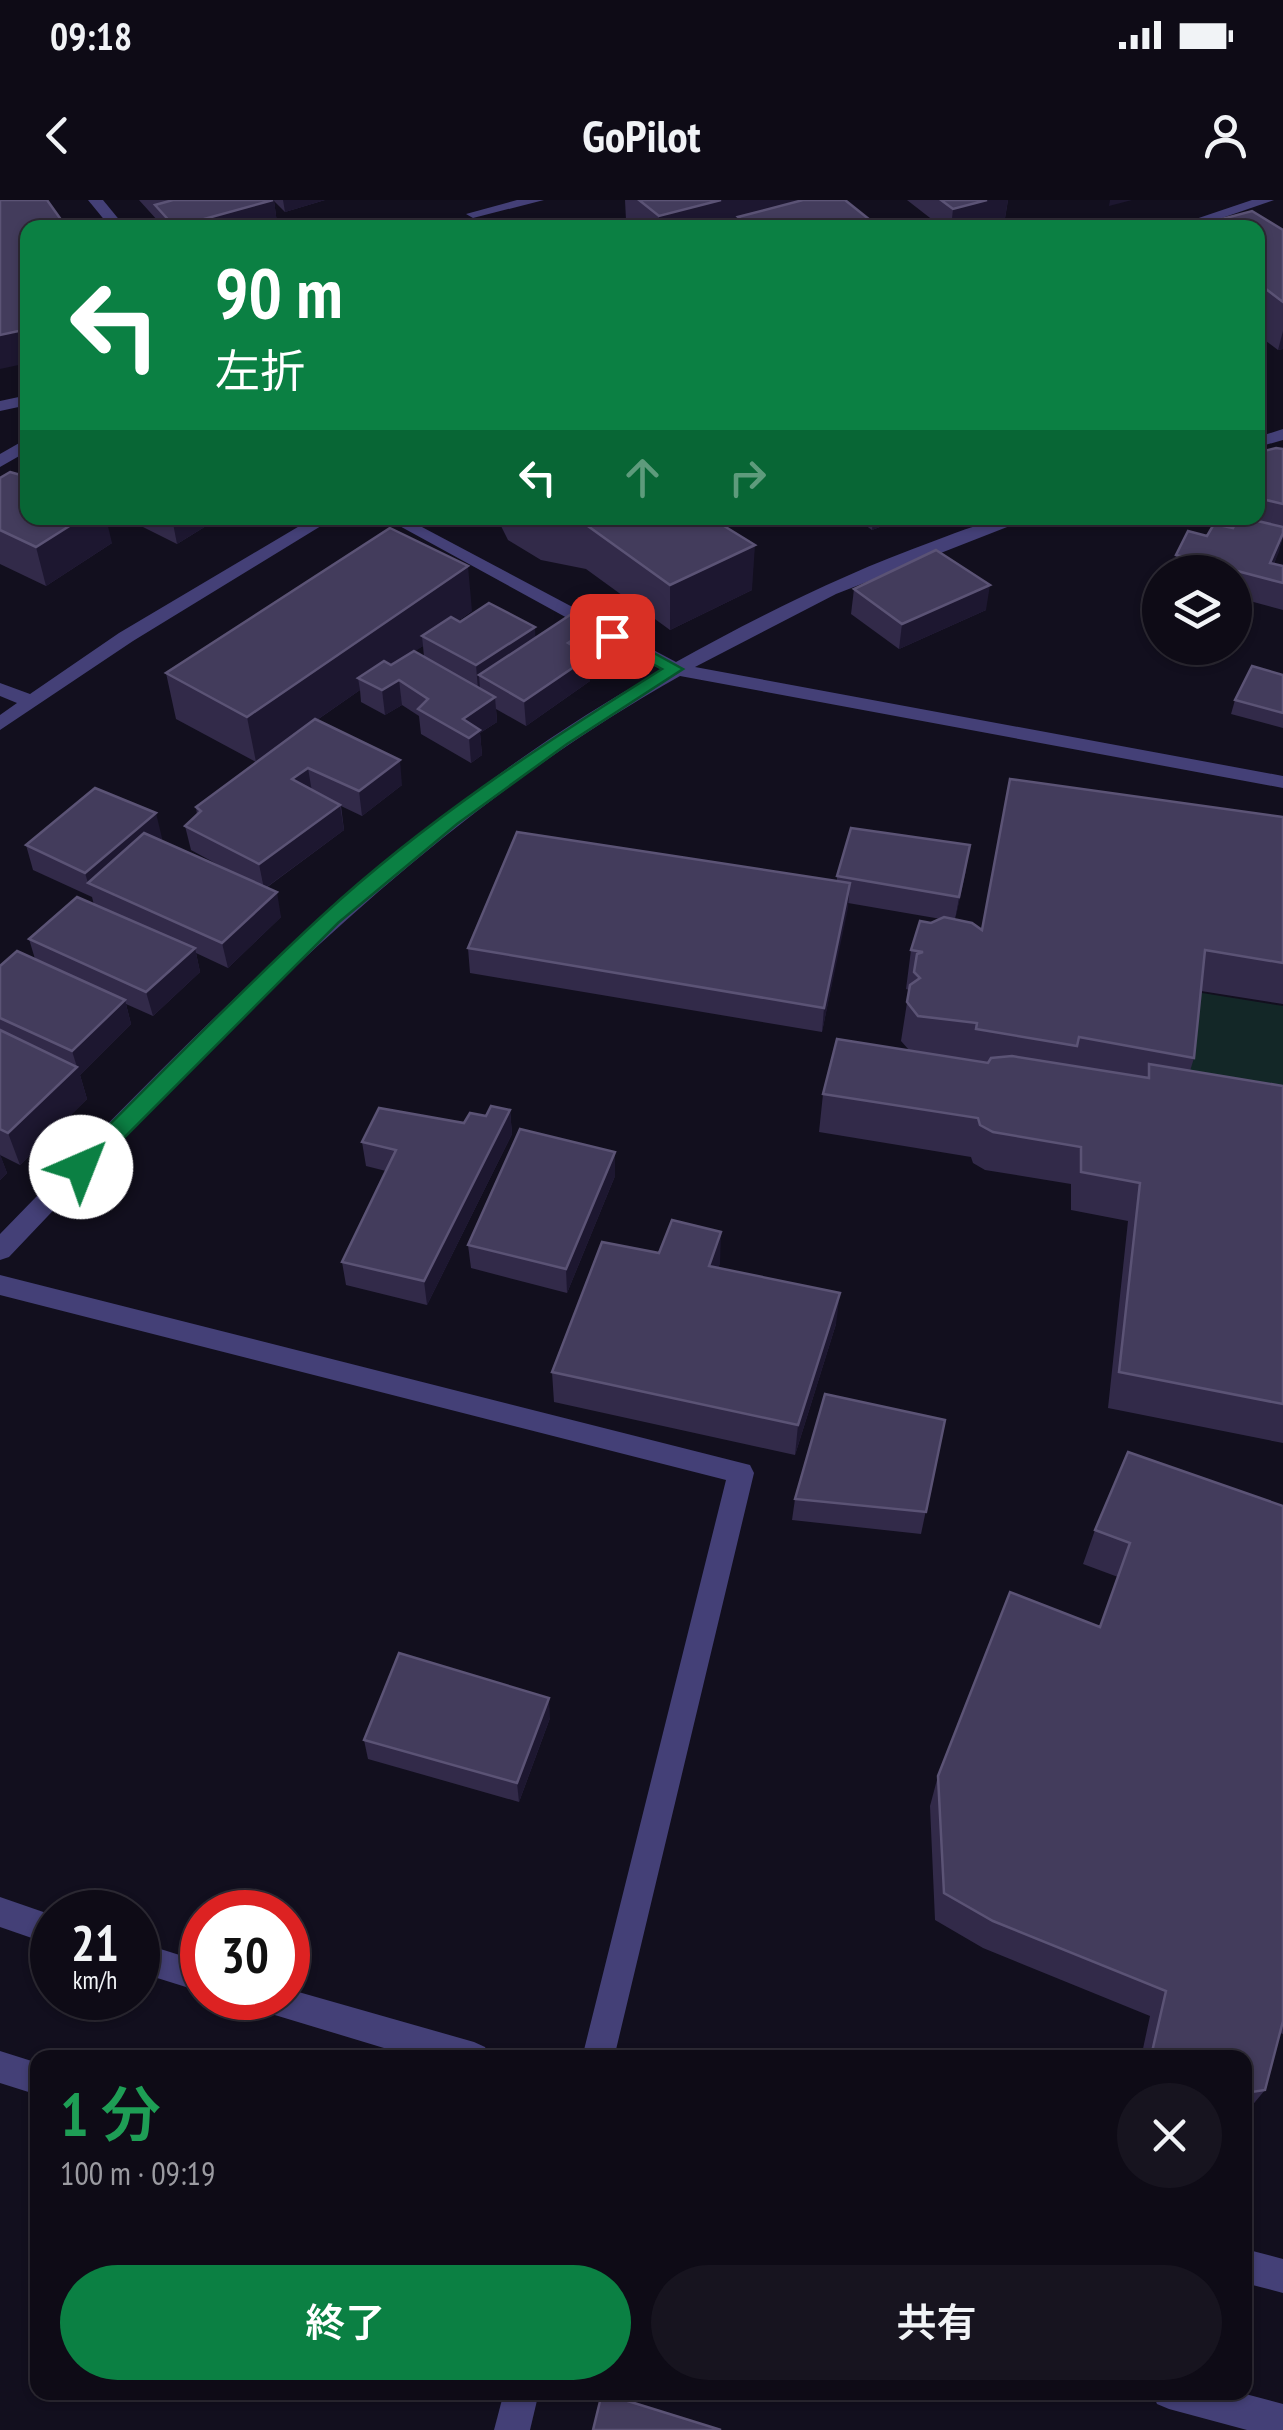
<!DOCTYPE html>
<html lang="ja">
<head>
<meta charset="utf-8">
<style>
	:root { --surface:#0e0b16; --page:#17141f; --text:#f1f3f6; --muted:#9b9ba1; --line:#2e2b35; --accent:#0b8043 }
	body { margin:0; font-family:"PT Sans Narrow","Noto Sans JP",sans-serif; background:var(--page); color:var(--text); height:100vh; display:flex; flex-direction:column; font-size:38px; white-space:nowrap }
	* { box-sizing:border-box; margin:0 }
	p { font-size:32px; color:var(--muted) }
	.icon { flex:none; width:55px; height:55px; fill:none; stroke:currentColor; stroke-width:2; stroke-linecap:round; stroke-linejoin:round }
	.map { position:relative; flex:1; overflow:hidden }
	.panel { position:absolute; left:30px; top:1850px; width:1222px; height:350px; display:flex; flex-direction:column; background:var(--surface); border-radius:20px; box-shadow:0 2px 8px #0004,0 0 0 2px var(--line) }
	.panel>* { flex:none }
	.guide { position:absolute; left:20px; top:20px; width:1245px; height:305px; border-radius:20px; box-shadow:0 2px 8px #0004,0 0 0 2px var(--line); background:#0b8043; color:#fff; overflow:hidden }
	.tools { position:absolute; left:1142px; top:355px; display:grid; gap:20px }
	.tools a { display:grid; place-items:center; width:110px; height:110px; border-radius:50%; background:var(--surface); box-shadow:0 2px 8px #0004,0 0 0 2px var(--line); font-size:50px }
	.speed { position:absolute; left:30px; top:1690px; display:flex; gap:20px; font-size:50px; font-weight:700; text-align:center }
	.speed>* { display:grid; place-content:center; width:130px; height:130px; border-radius:50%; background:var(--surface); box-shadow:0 2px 8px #0004,0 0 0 2px var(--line); line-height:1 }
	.speed small { font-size:25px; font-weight:400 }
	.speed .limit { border:15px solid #d22; background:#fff; color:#111 }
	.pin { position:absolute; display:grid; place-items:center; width:85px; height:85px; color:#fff; margin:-42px; border-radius:20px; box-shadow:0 5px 15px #0006 }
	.me { position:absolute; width:110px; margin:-55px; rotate:44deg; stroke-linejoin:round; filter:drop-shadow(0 0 8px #0008) }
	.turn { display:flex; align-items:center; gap:35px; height:210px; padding:0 30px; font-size:45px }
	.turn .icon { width:130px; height:130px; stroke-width:2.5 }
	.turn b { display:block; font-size:70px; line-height:85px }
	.lanes { display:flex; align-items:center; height:95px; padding:0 30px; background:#0003; justify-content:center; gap:50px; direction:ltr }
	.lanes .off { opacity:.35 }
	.round { display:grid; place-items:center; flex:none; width:105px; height:105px; border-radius:52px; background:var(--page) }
	.headline { display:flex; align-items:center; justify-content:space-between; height:170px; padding:0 30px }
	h1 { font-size:60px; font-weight:600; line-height:75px; color:#1e9e55 }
	.button { display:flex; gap:20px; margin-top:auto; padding:20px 30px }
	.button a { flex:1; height:115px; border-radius:60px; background:var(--accent); color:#fff; font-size:40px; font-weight:600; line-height:115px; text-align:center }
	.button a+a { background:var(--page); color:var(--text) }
	.status { display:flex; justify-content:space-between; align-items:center; height:70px; padding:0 50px; background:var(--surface); direction:ltr }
	.status svg { height:28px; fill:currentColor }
	header { display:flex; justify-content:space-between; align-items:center; height:130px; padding:0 30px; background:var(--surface); font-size:45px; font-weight:600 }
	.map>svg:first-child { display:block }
	.green { fill:#132727 }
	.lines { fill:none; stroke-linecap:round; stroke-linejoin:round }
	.minor { fill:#444077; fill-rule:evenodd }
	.wall { fill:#322a49; fill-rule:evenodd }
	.shaded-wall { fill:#1d1730 }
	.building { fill:#433c5c; stroke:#5b5375; stroke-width:2.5 }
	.route { fill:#0b8043; stroke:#07532c; stroke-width:2.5 }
</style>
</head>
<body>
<div class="status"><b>09:18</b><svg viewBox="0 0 49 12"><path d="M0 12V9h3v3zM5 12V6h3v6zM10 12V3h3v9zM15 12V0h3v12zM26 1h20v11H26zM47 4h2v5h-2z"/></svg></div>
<header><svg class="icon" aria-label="back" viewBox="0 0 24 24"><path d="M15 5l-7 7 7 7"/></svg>GoPilot<svg class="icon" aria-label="person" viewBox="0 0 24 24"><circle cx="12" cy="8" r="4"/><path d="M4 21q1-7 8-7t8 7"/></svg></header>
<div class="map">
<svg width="1283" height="2230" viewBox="0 0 1283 2230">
	<rect width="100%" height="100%" fill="#120f1e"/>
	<path class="green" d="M1196,792l87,14v114l-99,-17z"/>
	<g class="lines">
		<g class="minor">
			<path d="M88,0h15l23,28h-15z"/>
			<path d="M517,0h27l-71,18 -7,-4z"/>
			<path d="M1252,0h22l-81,28h-24z"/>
			<path d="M28,195v10l-28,6v-10z"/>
			<path d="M1283,229v11l-25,7v-10z"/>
			<path d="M28,238v13l-28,16v-13z"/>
			<path d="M313,318h21l-201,123 -133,89v-15l17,-12 -17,-7v-13l30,11 89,-61z"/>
			<path d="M385,318h20l271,144c83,-46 169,-89 258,-121 30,-11 57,-23 88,-23l-2,4 -184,72 -141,73 588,109v12l-603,-112c-262,147 -466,366 -671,581l-9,3v-26c203,-208 405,-421 662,-564z"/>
			<path d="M0,1075l750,190 4,8 -140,585h-32l144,-578 -726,-185z"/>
			<path d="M0,1697l52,18v30l-52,-18z"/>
			<path d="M138,1742l64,20v30l-64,-20z"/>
			<path d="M288,1789l186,53 11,5 5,11h-73l-162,-49 -4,-11h37z"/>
			<path d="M0,1851l38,12v32l-38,-12z"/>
			<path d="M1245,2049l38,10v34l-38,-10z"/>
			<path d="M504,2192h35l-9,38h-36z"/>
			<path d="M1152,2192h86l45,12v26h-36l-78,-21 -12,-5z"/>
		</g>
	</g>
	<g class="wall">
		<path d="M139,0h186l-40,12 -11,-11 3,22 -15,5h-103l-1,-7z"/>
		<path d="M625,0h220l35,28h-246l-8,-8z"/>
		<path d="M907,0h101l-3,18 -35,10h-27z"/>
		<path d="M1258,28l25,2v119l-5,1 -20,-15z"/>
		<path d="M1283,249v88l-9,27 9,2v44l-48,-13v-25h-63l4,-17 31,-19 26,-8 4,-9 -7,-1h28v-61z"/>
		<path d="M0,278l112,65 -66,43 -46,-22z"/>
		<path d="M125,318h94l-42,26z"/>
		<path d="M497,318h214l41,72 -82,40 -84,-61 -45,-9 -33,-20z"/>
		<path d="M855,318h48l-31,12z"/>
		<path d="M854,389l132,21 -87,39 -48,-35z"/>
		<path d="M472,411l-14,10 78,17 56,-11 1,25 -4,3 1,26 -64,45 -30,-17 1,13 -17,11 2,22 -11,8 -50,-29 -2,-18 -17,-11 -17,10 -24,-13 -1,-12 -43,30 85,65 -40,31 -21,-10 3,24 -78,58 15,29 -53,51 -32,-15 4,19 -47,44 -27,-12 5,20 -51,51 7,24 -67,66 -20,-10 7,18 -7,7v-214l35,-7 -6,-20 65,-34 -2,-8 -59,-27 -7,-25 136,-7 -2,2 75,34 -44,-24 -6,-24 12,-11 -1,-8 60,-45 -80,-43 -10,-46zM423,446l1,11 -10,-6z"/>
		<path d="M1283,475v53l-52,-14 4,-14z"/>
		<path d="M1283,617v187l-82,-13 -7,67 -4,13 93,15v357l-175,-35 20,-187 -57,-11v-26l-86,-14 -12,-7 -2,-6 -152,-25 4,-38 86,-44 -8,-9 8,-51 -3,-1 5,-39 20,-27 10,-4 -93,-16 -26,129 -352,-59 -2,-25 369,-67v-5l129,-6 -11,49 27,11z"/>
		<path d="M510,910l2,24 -85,171 -81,-20 -4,-23 44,-91 -20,-5 -4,-24 102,-19z"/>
		<path d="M615,976l-48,117 -96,-25 -3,-23z"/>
		<path d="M720,1063l-2,5 118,56 -41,131 -241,-53 -2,-30z"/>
		<path d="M945,1220l-24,114 -129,-14 3,-21z"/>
		<path d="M1283,1306v528l-3,-1 -15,57 -20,24v-56h-104l9,-42 -167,-68 -48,-28 -5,-114 8,-30 162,-149 18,-50 -35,-13 12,-34z"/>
		<path d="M550,1518l-31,84 -151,-43 -4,-19z"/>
	</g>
	<g class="shaded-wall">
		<path d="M274,0l3,23 -15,5h-87z"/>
		<path d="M283,0h42l-40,12z"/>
		<path d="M721,0h107l-90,17v10l-79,1v-12z"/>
		<path d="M987,0h21l-3,18 -35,10h-19l2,-19z"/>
		<path d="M1110,0h22l-23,6z"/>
		<path d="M28,129v34l-28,6v-34z"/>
		<path d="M1283,131v18l-5,1z"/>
		<path d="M82,318h24l6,25 -66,43 -10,-39z"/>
		<path d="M172,318h47l-42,26z"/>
		<path d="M873,318h30l-31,12z"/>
		<path d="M1283,333l-4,19 -12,27 3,-16z"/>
		<path d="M755,345l-3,45 -82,40v-45z"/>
		<path d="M468,366l4,45 -42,30 -8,-5 1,10 -54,37 -11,-5 2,12 -104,72 -9,-45z"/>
		<path d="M990,385l-4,25 -87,39 3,-25z"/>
		<path d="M535,427l1,25 -57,23 1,14 -2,1 -2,-25z"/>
		<path d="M592,427l1,25 -24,16 -1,-25z"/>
		<path d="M590,456v25l-64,45 -2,-25z"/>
		<path d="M399,480l3,25 -17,10 -3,-25z"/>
		<path d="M495,497l2,25 -17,11 2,22 -11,8 -2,-25 -6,-19z"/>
		<path d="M400,560l2,25 -40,31 -3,-25z"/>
		<path d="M308,568l4,24 -20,-13z"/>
		<path d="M340,605l4,25 -80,59 -5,-25z"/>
		<path d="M156,613l6,25 -60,51 -14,-6 -3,-10z"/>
		<path d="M970,645l-4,25 -11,51 4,-24z"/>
		<path d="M850,683l-2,25 -26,124 2,-24z"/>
		<path d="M277,692l4,25 -53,51 -6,-25z"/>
		<path d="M195,748l5,24 -47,44 -7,-24z"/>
		<path d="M125,800l6,24 -51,51 7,24 -67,66 -12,-32 69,-66 -5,-16z"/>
		<path d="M510,910l2,24 -85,171 -3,-24z"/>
		<path d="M615,952v24l-48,117 -1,-24z"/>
		<path d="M0,954l7,19 -7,7z"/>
		<path d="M721,1032l-1,31 -12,35 1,-32z"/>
		<path d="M840,1093l-4,31 -41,131 3,-30z"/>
		<path d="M549,1498l1,20 -31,84 -2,-19z"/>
	</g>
	<g class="building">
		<path d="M0,0h47l20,28h-39v101l-28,6z"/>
		<path d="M173,0h100l-98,27 -20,-22z"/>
		<path d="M639,0h82l-62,16z"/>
		<path d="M803,0h42l35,28h-130l-12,-11z"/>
		<path d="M941,0h46l-34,9z"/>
		<path d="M1252,11l31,19v72l-25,-19v-55h-70z"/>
		<path d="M729,21l8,7h-34z"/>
		<path d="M1276,248l7,1v55l-25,-6v-41l2,-5z"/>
		<path d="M10,272l18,5v41h54l-46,29 -36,-17v-52z"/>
		<path d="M552,318h159l44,27 -85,40 -85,-61z"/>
		<path d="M1238,318h7l38,9v6l-13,30 13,3v17l-107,-28 12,-24 19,5 7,-12 19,4z"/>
		<path d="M390,328l78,38 -221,151 -81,-44z"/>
		<path d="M936,350l54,35 -88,39 -48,-35z"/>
		<path d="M489,403l46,24 -59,38 -54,-29 29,-19 9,5z"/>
		<path d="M570,415l22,12 -24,16 22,13 -66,45 -45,-26z"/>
		<path d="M414,451l81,46 -32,22 17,11 -11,8 -51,-29 10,-10 -29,-19 -17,10 -24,-12 26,-17 7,4z"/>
		<path d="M1252,466l31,9v38l-48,-13z"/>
		<path d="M315,519l85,41 -41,31 -51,-23 -16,11 48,26 -81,59 -74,-38 16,-15 -5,-4z"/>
		<path d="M1010,579l273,38v146l-78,-13 -11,108 -115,-21 -2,9 -101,-17 1,-6 -59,-7 -11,-14 3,-17 10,-7 -6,-6 3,-18 6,-2 -12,-2 9,-29 11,2 13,-6 28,6 10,7z"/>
		<path d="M95,588l61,25 -71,60 -59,-28z"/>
		<path d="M851,628l119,17 -11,52 -122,-21z"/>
		<path d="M517,632l333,51 -26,125 -356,-60z"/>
		<path d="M144,633l133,59 -55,51 -134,-60z"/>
		<path d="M77,697l118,51 -49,44 -117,-53z"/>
		<path d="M17,751l108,49 -53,51 -72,-33v-52z"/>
		<path d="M0,830l77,37 -69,66 -8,-4z"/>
		<path d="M837,839l151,24 3,-5 21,-2 137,22v-14l134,22v318l-164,-32 21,-189 -59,-11v-25l-88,-15 -13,-7 -2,-7 -155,-24z"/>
		<path d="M491,906l19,4 -86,171 -82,-19 54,-112 -34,-8 17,-34 85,15 6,-10 16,3z"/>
		<path d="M520,929l95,23 -49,117 -98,-24z"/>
		<path d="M672,1020l49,12 -12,34 131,27 -42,132 -246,-53 50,-130 57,11z"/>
		<path d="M825,1194l120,26 -19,92 -131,-13z"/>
		<path d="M1128,1252l155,54v515l-18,69 -20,3v-35h-85l-8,-6 14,-61 -173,-70 -49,-28 -6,-117 72,-184 90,35 30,-84 -35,-13z"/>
		<path d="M399,1453l150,45 -32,85 -153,-43z"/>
		<path d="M602,2193l119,37h-128z"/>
	</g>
	<path class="route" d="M612,430l71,39 -116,75 -110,80 -119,99 -249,250h-16l-3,-6 3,-6c83,-82 164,-167 250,-246 103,-95 221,-172 339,-246l-56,-30v-7z"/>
</svg>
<div class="tools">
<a><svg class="icon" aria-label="layers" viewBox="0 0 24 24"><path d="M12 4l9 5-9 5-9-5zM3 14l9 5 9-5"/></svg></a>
</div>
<div class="speed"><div>21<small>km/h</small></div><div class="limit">30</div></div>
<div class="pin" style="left:612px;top:436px;background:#d93025"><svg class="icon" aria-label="arrive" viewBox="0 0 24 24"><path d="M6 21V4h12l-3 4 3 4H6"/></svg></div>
<svg class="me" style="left:81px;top:967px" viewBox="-20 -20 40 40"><circle r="19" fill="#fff"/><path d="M0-13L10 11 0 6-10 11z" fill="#0b8043"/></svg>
<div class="guide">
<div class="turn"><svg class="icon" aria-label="left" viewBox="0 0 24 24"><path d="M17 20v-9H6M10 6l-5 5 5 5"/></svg><div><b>90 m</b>左折</div></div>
<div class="lanes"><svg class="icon" aria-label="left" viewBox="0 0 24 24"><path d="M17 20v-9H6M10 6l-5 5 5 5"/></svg><svg class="icon off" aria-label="ahead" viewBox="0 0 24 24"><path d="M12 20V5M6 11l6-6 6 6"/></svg><svg class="icon off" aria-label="right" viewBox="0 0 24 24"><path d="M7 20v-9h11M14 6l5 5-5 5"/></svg></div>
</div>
<section class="panel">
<div class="headline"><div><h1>1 分</h1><p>100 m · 09:19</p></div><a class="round"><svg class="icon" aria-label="close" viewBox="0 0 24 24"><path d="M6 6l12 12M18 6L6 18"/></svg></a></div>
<div class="button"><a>終了</a><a>共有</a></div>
</section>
</div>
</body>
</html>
